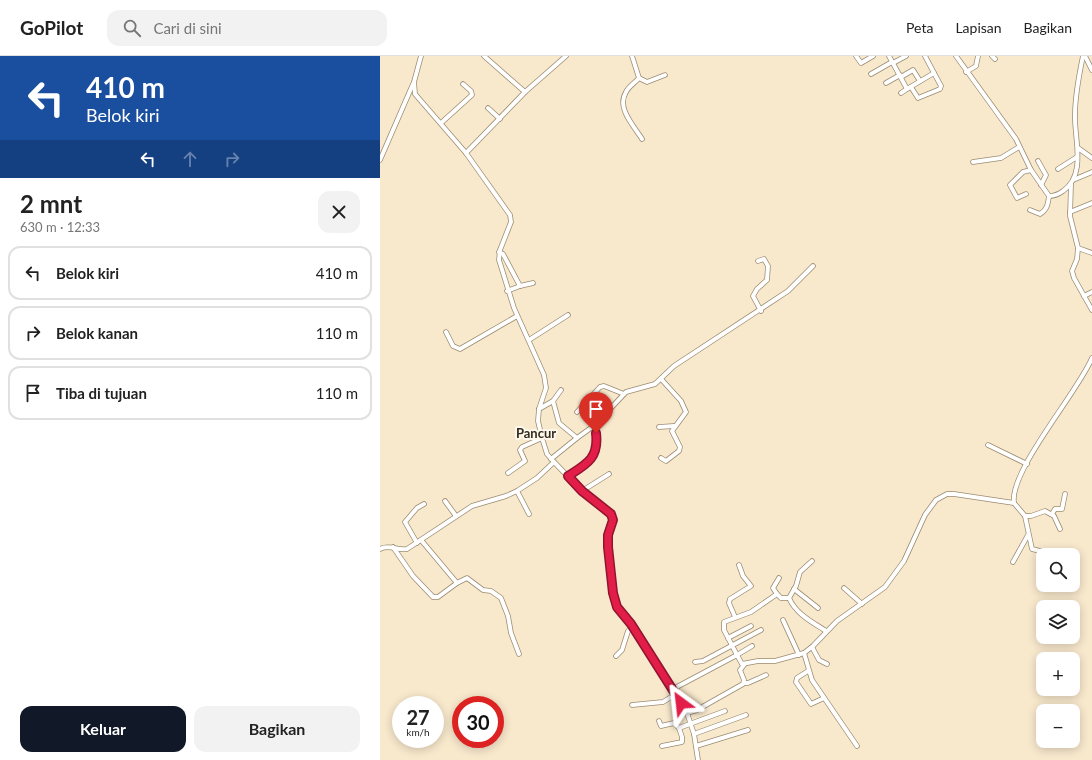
<!DOCTYPE html>
<html lang="id">
<head>
<meta charset="utf-8">
<style>
	:root { --surface:#fff; --page:#f2f2f2; --text:#222; --muted:#767676; --line:#e0e0e0; --accent:#111827 }
	body { margin:0; font-family:Lato,sans-serif; background:var(--page); color:var(--text); height:100vh; display:flex; flex-direction:column; font-size:15px; white-space:nowrap }
	* { box-sizing:border-box; margin:0 }
	p { font-size:13px; color:var(--muted) }
	.icon { flex:none; width:22px; height:22px; fill:none; stroke:currentColor; stroke-width:2; stroke-linecap:round; stroke-linejoin:round }
	.map { position:relative; flex:1; overflow:hidden }
	.details { display:flex; flex-direction:column; background:var(--surface); width:380px }
	.details>* { flex:none }
	.banner { background:#1a4fa0; color:#fff; overflow:hidden }
	.controls { position:absolute; left:656px; top:492px; display:grid; gap:8px }
	.controls a { display:grid; place-items:center; width:44px; height:44px; border-radius:8px; background:var(--surface); box-shadow:0 2px 10px #0003; font-size:20px }
	.speed { position:absolute; left:12px; top:640px; display:flex; gap:8px; font-size:20px; font-weight:700; text-align:center }
	.speed>* { display:grid; place-content:center; width:52px; height:52px; border-radius:50%; background:var(--surface); box-shadow:0 2px 10px #0003; line-height:1 }
	.speed small { font-size:10px; font-weight:400 }
	.speed .limit { border:6px solid #d22; background:#fff; color:#111 }
	.pin { position:absolute; display:grid; place-items:center; width:34px; height:34px; color:#fff; margin:-41px -17px; border-radius:50% 50% 50% 0; rotate:-45deg; box-shadow:0 0 4px #0007 }
	.pin .icon { rotate:45deg }
	.me { position:absolute; width:44px; margin:-22px; rotate:330deg; stroke-linejoin:round; filter:drop-shadow(0 0 3px #0008) }
	.turn { display:flex; align-items:center; gap:14px; height:84px; padding:0 20px; font-size:18px }
	.turn .icon { width:52px; height:52px; stroke-width:2.5 }
	.turn b { display:block; font-size:28px; line-height:34px }
	.lanes { display:flex; align-items:center; height:38px; padding:0 20px; background:#0003; justify-content:center; gap:20px; direction:ltr }
	.lanes .off { opacity:.35 }
	.round { display:grid; place-items:center; flex:none; width:42px; height:42px; border-radius:12px; background:var(--page) }
	.overview { display:flex; align-items:center; justify-content:space-between; height:68px; padding:0 20px }
	h1 { font-size:24px; font-weight:700; line-height:30px }
	.button { display:flex; gap:8px; margin-top:auto; padding:8px 20px }
	.button a { flex:1; height:46px; border-radius:12px; background:var(--accent); color:#fff; font-size:16px; font-weight:700; line-height:46px; text-align:center }
	.button a+a { background:var(--page); color:var(--text) }
	ul { padding:0; list-style:none }
	li { display:flex; align-items:center; gap:12px; height:54px; margin:0 8px 6px; padding:0 12px; border:2px solid var(--line); border-radius:12px }
	li div { flex:1 }
	li b { display:block; font-size:15px }
	li em { font-style:normal }
	header { display:flex; align-items:center; gap:24px; box-sizing:border-box; height:56px; padding:0 20px; background:var(--surface); border-bottom:1px solid var(--line) }
	header strong { font-size:19px }
	nav { display:flex; gap:22px; margin-inline-start:auto; font-size:14px }
	.search { width:280px; height:36px; background:var(--page); display:flex; align-items:center; gap:10px; box-sizing:border-box; padding:0 14px; border-radius:12px; color:var(--muted); font-size:15px }
	main { display:flex; flex:1; min-height:0 }
	.map>svg:first-child { display:block }
	.lines { fill:none; stroke-linecap:round; stroke-linejoin:round }
	.minor-casing { stroke:#9a8c72; stroke-width:5.5 }
	.minor { stroke:#fff; stroke-width:4 }
	.route-casing { stroke:#92132f; stroke-width:10 }
	.route { stroke:#e11d48; stroke-width:7 }
	.labels { text-anchor:middle; stroke-width:4; stroke-linejoin:round; paint-order:stroke }
	.quarter-label { font-size:13px; font-weight:bold; fill:#322c21; stroke:#fdf7ec }
</style>
</head>
<body>
<header>
<strong>GoPilot</strong>
<div class="search"><svg class="icon" aria-label="search" viewBox="0 0 24 24"><circle cx="10" cy="10" r="6"/><path d="M15 15l6 6"/></svg>Cari di sini</div>
<nav><a>Peta</a><a>Lapisan</a><a>Bagikan</a></nav>
</header>
<main>
<section class="details">
<div class="banner">
<div class="turn"><svg class="icon" aria-label="left" viewBox="0 0 24 24"><path d="M17 20v-9H6M10 6l-5 5 5 5"/></svg><div><b>410 m</b>Belok kiri</div></div>
<div class="lanes"><svg class="icon" aria-label="left" viewBox="0 0 24 24"><path d="M17 20v-9H6M10 6l-5 5 5 5"/></svg><svg class="icon off" aria-label="ahead" viewBox="0 0 24 24"><path d="M12 20V5M6 11l6-6 6 6"/></svg><svg class="icon off" aria-label="right" viewBox="0 0 24 24"><path d="M7 20v-9h11M14 6l5 5-5 5"/></svg></div>
</div>
<div class="overview"><div><h1>2 mnt</h1><p>630 m · 12:33</p></div><a class="round"><svg class="icon" aria-label="close" viewBox="0 0 24 24"><path d="M6 6l12 12M18 6L6 18"/></svg></a></div>
<ul>
<li><svg class="icon" aria-label="left" viewBox="0 0 24 24"><path d="M17 20v-9H6M10 6l-5 5 5 5"/></svg><div><b>Belok kiri</b></div><em>410 m</em></li>
<li><svg class="icon" aria-label="right" viewBox="0 0 24 24"><path d="M7 20v-9h11M14 6l5 5-5 5"/></svg><div><b>Belok kanan</b></div><em>110 m</em></li>
<li><svg class="icon" aria-label="arrive" viewBox="0 0 24 24"><path d="M6 21V4h12l-3 4 3 4H6"/></svg><div><b>Tiba di tujuan</b></div><em>110 m</em></li>
</ul>
<div class="button"><a>Keluar</a><a>Bagikan</a></div>
</section>
<div class="map">
<svg width="712" height="704" viewBox="0 0 712 704">
	<rect width="100%" height="100%" fill="#f8e8cc"/>
	<g class="lines">
		<defs>
			<g id="minor">
				<path d="M41,0l-7,26 1,12 51,59 44,62 1,7 -11,28 -1,10 15,48 30,67 2,13 -7,21 -1,12 4,17 5,16 7,8 28,29 29,23 2,6 -5,15v12l5,46 4,14 14,17 32,48 24,41 7,21 4,26"/>
				<path d="M104,0l41,36"/>
				<path d="M252,0l7,22c-4,5 -10,8 -13,14 -10,16 8,34 16,47"/>
				<path d="M476,0l5,7 12,-7"/>
				<path d="M509,0l18,33 27,-16 -9,-17"/>
				<path d="M576,0l60,83 15,31 18,26c6,0 10,-2 14,-5 24,-16 11,-53 12,-76 0,-20 4,-40 8,-59"/>
				<path d="M612,0l3,3"/>
				<path d="M705,0l7,14"/>
				<path d="M513,7l13,-7"/>
				<path d="M586,16l10,-6 2,-10"/>
				<path d="M491,18l21,-12"/>
				<path d="M521,21l12,-7 7,11"/>
				<path d="M259,22l8,4 18,-7"/>
				<path d="M506,27l14,-8"/>
				<path d="M531,31l7,11 22,-9 1,-3 -7,-13"/>
				<path d="M521,37l6,-4"/>
				<path d="M108,52l12,11"/>
				<path d="M61,67l31,-28 -1,-4 -8,-7"/>
				<path d="M698,92l14,10"/>
				<path d="M86,97l59,-61 41,-36"/>
				<path d="M0,104l33,-76"/>
				<path d="M658,105l8,14 -5,10"/>
				<path d="M593,106l28,-4 18,-11"/>
				<path d="M678,113l19,-12"/>
				<path d="M693,124l19,-8"/>
				<path d="M691,128l-1,32 8,32 -1,11 -5,12 2,7 18,32"/>
				<path d="M646,138l-9,4 -7,-13 13,-13 8,-2"/>
				<path d="M650,154l10,4c7,-4 8,-10 9,-18"/>
				<path d="M690,156l22,-9"/>
				<path d="M698,192l14,5"/>
				<path d="M119,196l4,2 17,32 -13,5"/>
				<path d="M378,205l6,-2 4,7 -1,14 -10,9 -4,7 8,15"/>
				<path d="M140,230l13,-3"/>
				<path d="M704,240l8,-4"/>
				<path d="M66,276l7,14 7,3 57,-33"/>
				<path d="M149,284l39,-25"/>
				<path d="M173,345l6,22 18,15"/>
				<path d="M159,353l14,-8 8,-11"/>
				<path d="M197,356l23,-25 4,-1 20,8"/>
				<path d="M279,371l15,-1"/>
				<path d="M608,389l39,19"/>
				<path d="M281,402l5,3 13,-10 1,-4 -8,-16 14,-19 -5,-11 -19,-21"/>
				<path d="M171,403l26,-21 18,-13 31,-33 29,-8 19,-18 114,-75 25,-25"/>
				<path d="M128,417l17,-12 -5,-11 2,-3 20,-9"/>
				<path d="M188,421c26,-17 30,-20 27,-52"/>
				<path d="M137,435l12,23"/>
				<path d="M202,435l27,-17"/>
				<path d="M65,445l11,15"/>
				<path d="M672,458l3,-5h7l3,-15"/>
				<path d="M645,460l7,33 24,6"/>
				<path d="M680,473l-6,-13 -9,-5 -14,5h-6l-11,-13c-5,-32 64,-111 78,-145"/>
				<path d="M41,484l36,43 10,-5 16,12 8,1 10,7 7,18 3,17 8,21"/>
				<path d="M37,487l-12,-21 12,-14 7,-4"/>
				<path d="M13,491l20,29 20,21h5l19,-14"/>
				<path d="M0,493c10,-5 17,2 27,0l65,-43 34,-10 11,-5 20,-13 17,-16"/>
				<path d="M633,506l15,-27"/>
				<path d="M464,532l18,16"/>
				<path d="M414,533l24,19"/>
				<path d="M397,538l-4,-6 6,-10"/>
				<path d="M409,542c7,16 23,24 37,33"/>
				<path d="M355,561l-6,-14 1,-4 21,-13 -8,-10 -4,-11"/>
				<path d="M403,564l16,35"/>
				<path d="M348,582l23,-12"/>
				<path d="M372,590l-15,9 5,9 16,-3h17l29,-8 9,-7 24,-25 48,-34 19,-26 21,-46 11,-15 11,-6h7l60,9"/>
				<path d="M432,591l7,13 8,4"/>
				<path d="M424,597l8,27 45,66"/>
				<path d="M236,600l6,-6 6,-19 6,-2"/>
				<path d="M315,606l8,-1 58,-31"/>
				<path d="M428,615l-11,7 -1,4 15,22 13,-6"/>
				<path d="M364,627h4l18,-8"/>
				<path d="M293,633l64,-34 -13,-25v-8l27,-10 26,-18 4,4h8l7,-12 4,-14 12,-11"/>
				<path d="M252,649l31,-3 13,-8"/>
				<path d="M307,657l10,-3 46,-26 1,-4 -4,-10 4,-5"/>
				<path d="M279,665l2,5 13,-3 5,5 46,-17"/>
				<path d="M314,678l52,-19"/>
				<path d="M282,690l20,-4v-5l-3,-9"/>
				<path d="M316,690l52,-16"/>
			</g>
		</defs>
		<use href="#minor" class="minor-casing"/>
		<use href="#minor" class="minor"/>
	</g>
	<g class="lines">
		<defs>
			<path id="route" d="M216,377c3,25 -9,31 -28,43l14,15 29,23 2,6 -5,15v12l5,46 4,14 14,17 50,79"/>
		</defs>
		<use href="#route" class="route-casing"/>
		<use href="#route" class="route"/>
	</g>
	<g class="labels">
		<g class="quarter-label">
			<text x="156" y="382">Pancur</text>
		</g>
	</g>
</svg>
<div class="controls">
<a><svg class="icon" aria-label="search" viewBox="0 0 24 24"><circle cx="10" cy="10" r="6"/><path d="M15 15l6 6"/></svg></a>
<a><svg class="icon" aria-label="layers" viewBox="0 0 24 24"><path d="M12 4l9 5-9 5-9-5zM3 14l9 5 9-5"/></svg></a>
<a>+</a>
<a>−</a>
</div>
<div class="speed"><div>27<small>km/h</small></div><div class="limit">30</div></div>
<div class="pin" style="left:216px;top:377px;background:#d93025"><svg class="icon" aria-label="arrive" viewBox="0 0 24 24"><path d="M6 21V4h12l-3 4 3 4H6"/></svg></div>
<svg class="me" style="left:301px;top:647px" viewBox="-20 -20 40 40"><path d="M0-17L14 15 0 8-14 15z" fill="#e11d48" stroke="#fff" stroke-width="4"/></svg>
</div>
</main>
</body>
</html>
